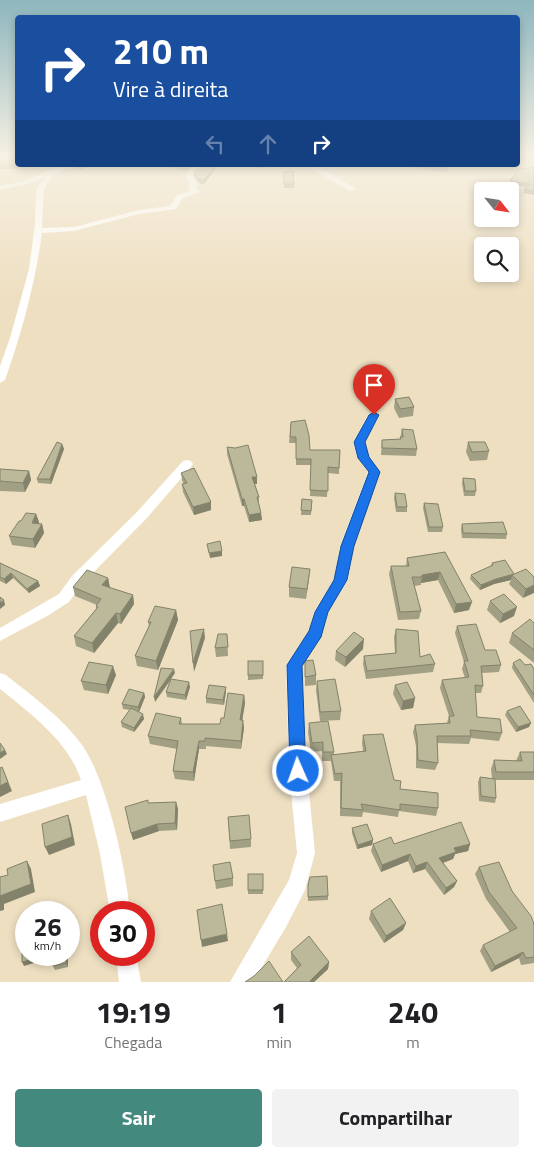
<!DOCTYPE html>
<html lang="pt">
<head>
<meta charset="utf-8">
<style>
	:root { --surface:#fff; --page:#f2f2f2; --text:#202124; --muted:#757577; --accent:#44897e }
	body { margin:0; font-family:"Titillium Web",sans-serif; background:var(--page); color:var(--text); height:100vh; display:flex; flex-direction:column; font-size:19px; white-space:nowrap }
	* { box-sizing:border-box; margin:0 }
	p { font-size:16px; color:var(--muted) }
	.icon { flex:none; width:28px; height:28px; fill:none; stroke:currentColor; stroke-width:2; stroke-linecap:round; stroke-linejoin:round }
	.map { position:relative; height:982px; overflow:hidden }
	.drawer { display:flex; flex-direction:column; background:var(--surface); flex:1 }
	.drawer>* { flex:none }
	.banner { position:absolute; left:15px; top:15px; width:505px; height:152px; border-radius:5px; box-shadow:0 2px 8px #0003; background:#1a4fa0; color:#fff; overflow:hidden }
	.needle { width:32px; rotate:120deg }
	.buttons { position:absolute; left:474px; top:182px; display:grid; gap:10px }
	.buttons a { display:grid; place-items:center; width:45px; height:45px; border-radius:5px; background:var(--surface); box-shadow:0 2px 8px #0003; font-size:25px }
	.speed { position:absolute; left:15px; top:901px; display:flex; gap:10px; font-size:25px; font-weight:700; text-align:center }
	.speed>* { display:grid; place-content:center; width:65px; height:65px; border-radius:50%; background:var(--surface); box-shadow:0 2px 8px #0003; line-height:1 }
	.speed small { font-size:12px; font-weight:400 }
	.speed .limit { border:8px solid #d22; background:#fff; color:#111 }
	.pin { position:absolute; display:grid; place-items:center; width:42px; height:42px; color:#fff; margin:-51px -21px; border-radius:50% 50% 50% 0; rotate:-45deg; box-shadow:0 0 5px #0007 }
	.pin .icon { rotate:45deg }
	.me { position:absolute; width:55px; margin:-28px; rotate:358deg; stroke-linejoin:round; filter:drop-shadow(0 0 4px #0008) }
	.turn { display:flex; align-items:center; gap:18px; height:105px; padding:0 15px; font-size:22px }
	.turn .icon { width:65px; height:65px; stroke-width:2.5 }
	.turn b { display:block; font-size:35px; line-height:42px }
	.lanes { display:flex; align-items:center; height:48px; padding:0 15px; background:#0003; justify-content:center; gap:25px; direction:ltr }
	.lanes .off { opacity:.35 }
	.eta { display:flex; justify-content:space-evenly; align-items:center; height:85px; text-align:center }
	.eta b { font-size:30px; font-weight:700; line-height:35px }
	.primary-button { display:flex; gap:10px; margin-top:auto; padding:10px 15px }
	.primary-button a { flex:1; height:58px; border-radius:5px; background:var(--accent); color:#fff; font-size:20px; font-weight:700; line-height:58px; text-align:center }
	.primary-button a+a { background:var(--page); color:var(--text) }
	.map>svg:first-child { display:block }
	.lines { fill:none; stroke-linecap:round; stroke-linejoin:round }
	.minor { fill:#fff; fill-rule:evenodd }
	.wall { fill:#a19f84 }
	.shaded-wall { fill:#83826b }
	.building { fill:#bbb999; stroke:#83826b }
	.route { fill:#1a73e8; stroke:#114b97 }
</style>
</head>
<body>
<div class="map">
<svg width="534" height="982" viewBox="0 0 534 982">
	<rect width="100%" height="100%" fill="#eedfc1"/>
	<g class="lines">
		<g class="minor">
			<path d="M62,165h19l-17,5 -12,7 -8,12 -2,39 32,-1 65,-17 31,-4 7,-11 14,-4 -3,-2 2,-5 -5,-8 10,-11h7l-10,11 6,8 -2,4 4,4 -17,6 -7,11 -37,5 -65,17 -32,2c-7,51 -20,99 -37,147l-5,3v-17l10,-28 19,-69 6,-45 1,-35 10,-12 -18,7 -28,6v-4l24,-5z"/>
			<path d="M308,165h7l42,24 -7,2 -30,-17z"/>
			<path d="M374,412l6,3 -15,27 4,14 11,16 -26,74 -6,34 -20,33 -7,24 -19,29 5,105 8,82 -10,37 -19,37 -33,55h-23l59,-102 8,-27 -8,-82 -3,-106 23,-34 5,-19 20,-33 6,-33 28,-74 -11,-15 -4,-15 15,-27z"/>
			<path d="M187,460l4,1 2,3 -2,3 -45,52 -64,65 -13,18 -20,13 -49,26v-13l59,-34 13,-18 64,-63 47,-52z"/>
			<path d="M0,673l6,2c26,21 56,42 76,70 25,35 44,124 48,167h-20l-10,-58 -14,-59 -86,27v-18l81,-24c-13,-39 -50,-66 -81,-91z"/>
			<path d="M116,955h20l5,27h-22z"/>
		</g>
	</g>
	<g class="wall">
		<path d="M0,157l18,8h5l-6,4h-17z"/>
		<path d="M75,165h12l-5,5 -6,-2z"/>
		<path d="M162,165h30l-5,6z"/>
		<path d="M218,165l-14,19h-4l-6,-8v-3z"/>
		<path d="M234,165h34l-4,3z"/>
		<path d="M363,165h12l-1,2z"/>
		<path d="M401,165h47l-1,7 -21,-2z"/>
		<path d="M534,167v28l-11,-2 1,-4 2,-2 -17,-3 1,-3 17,-12z"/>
		<path d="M283,172l11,12v4h-10z"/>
		<path d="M395,399l19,8 -1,9 -14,2 -5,-10z"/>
		<path d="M291,422l19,28h30l-1,24 -11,-1 -1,24 -17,-1 1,-31h-15v-22h-7z"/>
		<path d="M402,429l15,20 -1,7 -35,-1 1,-15 18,-1z"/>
		<path d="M468,442l21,9 -2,9 -17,1 -4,-9z"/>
		<path d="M62,444l2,5 -13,35 -13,-1 -1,-4z"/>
		<path d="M227,447l30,30v7h-2l4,13v7l3,16 -13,2 -5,-16h-2l-15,-52z"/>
		<path d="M0,469l29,2 2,9 -6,12 -25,-1z"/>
		<path d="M181,473l30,29v8l-17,5 -11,-23 -1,-8h2l-2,-4z"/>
		<path d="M463,478l13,13 -1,5h-11l-2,-13z"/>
		<path d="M395,493l12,14v5h-11l-2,-14z"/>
		<path d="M302,499l10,1 -1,15h-10z"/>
		<path d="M424,503l19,24 -1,5h-14l-5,-24z"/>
		<path d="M36,514l3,8 -1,2h4l2,9 -9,15 -23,-3 -3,-9 12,-15z"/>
		<path d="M462,524l45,10 -1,5 -44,-1 -1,-9z"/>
		<path d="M445,552l24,58 -15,3 -16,-33 -17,3v2l-7,1 7,25 -2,8 -21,1 -9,-46 2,-8h15l1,-8z"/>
		<path d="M0,563l38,18 2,5 -11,7 -16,-15 -7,6 -6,-3z"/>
		<path d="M492,563l22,11 20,3 -11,21 -14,-14 2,-4 -17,4 -14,6 -10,-11 1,-4 20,-9z"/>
		<path d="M310,569l-4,30 -17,-2v-10z"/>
		<path d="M108,578l2,10 23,7 1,9 -13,20 -3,-1 -24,30 -18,-7 -2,-10 22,-27v-3l1,-1 -22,-9 -2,-9z"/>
		<path d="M490,601l24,15 -14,7 -13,-13z"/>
		<path d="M176,610l2,10 -20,50 -21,-4 -2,-10 14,-30 -1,-4z"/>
		<path d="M534,623v40l-25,-20 3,-10z"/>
		<path d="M457,626l44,39 -2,7 -17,1 1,13 -2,7h-6l2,24 25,16 -3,8 -28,-3 -2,6 -32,-1 1,20 -3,7 -19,-2v-22l-3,-14 2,-7 32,-2 2,-7 -9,-28 2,-8 23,-2 -3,-9 2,-7 -9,-29z"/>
		<path d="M396,629l24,28 15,7 -2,8 -67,7 -3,-15 1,-8 31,-3 -1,-16z"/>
		<path d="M227,634l1,22 -12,1 -1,-9z"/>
		<path d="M363,649l-18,18 -10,-7 1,-9z"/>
		<path d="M248,661h15v18l-15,1z"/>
		<path d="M305,661l11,14v10l-11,1z"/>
		<path d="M513,663l12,2 9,4v34l-22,-35z"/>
		<path d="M175,673l-4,6 19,8 -4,13 -19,-3 -1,-5 5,-12 -16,22z"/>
		<path d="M116,675l-8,19 -24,-4 -3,-9z"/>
		<path d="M317,681l24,30 -1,9 -20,1 -4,-31z"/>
		<path d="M395,685l20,13 -2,10 -12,2 -8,-16z"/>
		<path d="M226,687v4l-2,14 -18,-2v-5z"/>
		<path d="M144,693l1,4 -6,15 5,7 -10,13 -12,-5 -1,-5 9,-12 -7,-1 -1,-5z"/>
		<path d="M244,695l1,8 -3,17 2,8 -3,21 -35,-3v3h-7l-5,32 -19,-2 -2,-8 4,-22 -27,-5 -2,-8 33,-18 1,6h38l4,-6z"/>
		<path d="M507,711l24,12 -2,4 -13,5 -11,-17z"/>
		<path d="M309,723l25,29v3l29,-4 -1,-8 1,-8 31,45 6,9 38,19 -2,8 -37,-5 -1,6 -35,-5 -1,5 -22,-1v-35h-6l-3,-20h-9v-10l-11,1 -3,-19z"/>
		<path d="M520,752h14v28h-39l1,18 -1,5 -16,-2 -1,-19 2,-5 12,2 -1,-10 3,-9 22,1z"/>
		<path d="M176,802l2,7 -1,21 -18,1 -26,9 15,-37z"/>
		<path d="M228,817l23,22v8l-21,2z"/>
		<path d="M352,828l21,12 -1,5 -15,4 -5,-16z"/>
		<path d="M373,844h97l-2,7 -13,3 -2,5 -10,4 14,18 -3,6 -10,8 -19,-26 -12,4 -5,-12 -27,11 -10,-21z"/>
		<path d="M213,865l20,13v8l-17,3z"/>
		<path d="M479,867l33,24 22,33v39l-13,2 -2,-7 -28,14 -11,-21 3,-6 27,-13 -24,-33 -11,-25z"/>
		<path d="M248,874l15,16v4h-15z"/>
		<path d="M308,885l20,11v4l-20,1z"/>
		<path d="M371,911l35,12 -3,7 -19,13 -15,-24z"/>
		<path d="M291,952l38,10 -1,7 -14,13h-30l13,-14 -6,-8z"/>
		<path d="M53,955h15v12l-13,3 -2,-4z"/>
	</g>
	<g class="shaded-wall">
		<path d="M18,164v1h5l-6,4 -1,-4z"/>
		<path d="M83,165h4l-5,5 -1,-4z"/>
		<path d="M189,165h3l-5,6v-4z"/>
		<path d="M216,165h2l-14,19v-4z"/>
		<path d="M62,444l2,5 -13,35 -1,-5z"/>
		<path d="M29,471l2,9 -6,12 -2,-9z"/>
		<path d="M252,477h5v7h-4z"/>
		<rect x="242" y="499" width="2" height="7"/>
		<path d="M211,502v8l-17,5 -1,-8z"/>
		<path d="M261,513l1,7 -13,2v-7z"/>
		<path d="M36,514l3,8 -5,10 -2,-9z"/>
		<path d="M42,524l2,9 -9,15 -2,-9z"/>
		<path d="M222,551v5l-12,2 -1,-5z"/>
		<path d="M310,569l-1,10 -3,20 1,-10z"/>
		<path d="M440,572l-2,8 -17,3 1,-6v-2z"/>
		<path d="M11,573l2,5 -7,6 -2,-5z"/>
		<path d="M512,575l-1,5 -17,4 -14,6 1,-5 15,-6z"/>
		<path d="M108,578l2,10 -8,-3z"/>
		<path d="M38,581l2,5 -11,7 -2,-4z"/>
		<path d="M534,585v8l-11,5 3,-9z"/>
		<path d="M133,595l1,9 -13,20 -1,-10z"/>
		<path d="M4,600l1,5 -5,4v-6z"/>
		<path d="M472,602l-3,8 -15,3 2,-9z"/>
		<path d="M517,607l-3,9 -14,7 3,-9z"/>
		<path d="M176,610l2,10 -20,50 -2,-9z"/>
		<path d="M116,613l2,10 -24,30 -2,-10z"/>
		<path d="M204,629l1,9 -11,34 -1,-9z"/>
		<path d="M364,639l-1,10 -18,18 1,-10z"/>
		<path d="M113,666l3,9 -8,19 -2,-9z"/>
		<path d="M174,669l1,4 -20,29 -1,-5z"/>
		<path d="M189,682l1,5 -4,13 -1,-5z"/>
		<path d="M226,687v4l-2,14 -1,-5z"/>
		<path d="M144,693l1,4 -6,15 -1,-5z"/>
		<path d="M244,695l1,8 -4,25 -1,-8z"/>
		<path d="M415,698l-2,10 -12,2 2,-9z"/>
		<path d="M143,714l1,5 -10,13v-4z"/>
		<path d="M243,720l1,8 -3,21v-8z"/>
		<path d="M531,723l-2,4 -13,5 2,-5z"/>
		<path d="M199,741v8l-5,32 -1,-9z"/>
		<path d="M5,750l2,4 -7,5v-6z"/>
		<path d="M2,767l10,24 -12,6v-11z"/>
		<path d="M176,802l2,7 -1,21 -2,-7z"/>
		<path d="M68,815l3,9 4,21 -26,10 -4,-8z"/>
		<path d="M157,824l2,7 -26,9 -2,-7z"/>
		<path d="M373,840l-1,5 -15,4 1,-4z"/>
		<path d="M470,844l-2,7 -13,3 -2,5 -16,6 2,-7 15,-10z"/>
		<path d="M410,854l-2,7 -27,11 1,-7z"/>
		<path d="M27,861l4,8 4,23 -31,12v6l-4,1v-15z"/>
		<path d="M427,862l-2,7 -12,4 3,-7z"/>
		<path d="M457,881l-3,6 -10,8 2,-7z"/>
		<path d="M406,923l-3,7 -19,13 2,-7z"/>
		<path d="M227,934l1,7 -26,6 -1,-7z"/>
		<path d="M523,952l-4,6 -28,14 4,-6z"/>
		<path d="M42,955h2v5l-20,6 -2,-4z"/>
		<path d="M66,955h2v12l-2,-4z"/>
		<path d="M329,962l-1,7 -14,13h-4v-1z"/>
	</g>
	<g class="building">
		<path d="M0,157h18v7l-2,1 -16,1z"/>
		<path d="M177,165h12l-2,2z"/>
		<path d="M201,165h15l-12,15h-5l-5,-7z"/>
		<path d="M417,165h31l-1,3 -21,-1z"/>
		<path d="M530,167h4v24l-10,-2 6,-5 -20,-3 9,-13 8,1z"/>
		<path d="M293,171l1,13h-10l-1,-12z"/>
		<path d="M409,397l5,10 -14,2 -5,-10z"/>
		<path d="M305,420l4,15 1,15h30l-1,18 -11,-1v24l-18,-1 1,-31h-15v-22h-6l1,-15z"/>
		<path d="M402,429l11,1 4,19 -35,-1v-8l19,-1 -1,-2h3z"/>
		<path d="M57,442l5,2 -12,35h-13z"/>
		<path d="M468,442h17l4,9 -17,1z"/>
		<path d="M248,445l9,32h-5l7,20h-2l4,16 -12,2 -5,-16h-2l-15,-52 8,1z"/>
		<path d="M194,468l17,34 -18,5 -11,-23 5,-1 -6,-10z"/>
		<path d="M0,469l29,2 -6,12 -23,-2z"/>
		<path d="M463,478l12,1 1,12h-11z"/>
		<path d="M395,493l10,1 2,13h-10z"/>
		<path d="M302,499l10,1 -1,11 -10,-1z"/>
		<path d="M424,503l14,1 5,23h-14z"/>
		<path d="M26,513l10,1 -4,9 10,1 -9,15 -24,-3 10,-15h2z"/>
		<path d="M503,522l4,12 -44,-1 -1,-9z"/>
		<path d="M220,541l2,10 -13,2 -2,-9z"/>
		<path d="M445,552l27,50 -16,2 -16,-32 -18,3v2h-10l9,34 -21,1 -9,-46h18l-2,-8z"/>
		<path d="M505,560l9,14 -18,5 -15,6 -10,-10 22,-10 -1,-2z"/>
		<path d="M0,563l38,18 -11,8 -16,-16 -7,6 -4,-2z"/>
		<path d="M292,567l18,2 -3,20 -18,-2z"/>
		<path d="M526,569l8,8v8l-8,4 -14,-14z"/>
		<path d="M87,570l21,8 -6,7 31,10 -13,19 -4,-1 -24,30 -18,-7 24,-29 -2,-1 5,-7 -28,-12z"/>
		<path d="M504,594l13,13 -14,7 -13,-13z"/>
		<path d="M0,597l4,3 -4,3z"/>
		<path d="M155,606l21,4 -20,51 -21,-5 16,-34h-3z"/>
		<path d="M530,619l4,4v27l-22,-17z"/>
		<path d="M476,624l9,26h11l5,15 -20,1 2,20 -8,-1 2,32 23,2 2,14 -32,-3 1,6h-34l1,27 -20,-3 -1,-22 -2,-13 35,-2 -1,-7h5l-12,-36 27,-3 -5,-16h4l-11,-35z"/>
		<path d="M204,629l-11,34 -3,-32z"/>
		<path d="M396,629l22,2 2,26 10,-3 5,10 -68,7 -3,-15 32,-3z"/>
		<path d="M354,632l10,7 -18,18 -10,-6z"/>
		<path d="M218,634h9l1,13 -13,1z"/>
		<path d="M520,659l5,6 6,-1 3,5v26l-21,-32z"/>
		<path d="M313,660l3,15 -11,2v-16z"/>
		<rect x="248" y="661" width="15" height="14"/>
		<path d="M89,662l24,4 -7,19 -25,-4z"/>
		<path d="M161,668l13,1 -20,28z"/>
		<path d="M171,679l18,3 -4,13 -19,-3z"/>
		<path d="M335,679l6,32 -21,1 -3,-31z"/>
		<path d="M407,682l8,16 -12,3 -8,-16z"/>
		<path d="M209,685l17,2 -3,13 -17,-2z"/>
		<path d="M129,689l15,4 -6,14 -16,-3z"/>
		<path d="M228,693l16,2 -4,25h3l-2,21 -36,-3v3h-6l-6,31 -20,-1 5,-30 -30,-5 8,-23 25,5 -2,6h41l1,-6h3z"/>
		<path d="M520,706l11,17 -13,4 -11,-16z"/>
		<path d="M131,708l12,6 -9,14 -13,-6z"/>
		<path d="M328,721l6,31h-11v-10l-11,1 -3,-20z"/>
		<path d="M383,734l11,46 7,1 -1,8 38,4v15l-38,-4v6l-39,-6 2,6 -22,-2 1,-35 -7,1 -4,-19 35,-4 -3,-16z"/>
		<path d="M0,743l5,7 -5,3z"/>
		<path d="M520,752h14v20h-38l-2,-12 28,1z"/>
		<path d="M2,767l6,15 -8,4v-18z"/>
		<path d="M480,777l15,2 1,19 -15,-2z"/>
		<path d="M148,800v3l28,-1 -1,21 -18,1 -26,9 -6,-26z"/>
		<path d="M68,815l4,22 -27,10 -3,-23z"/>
		<path d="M249,815l2,24 -21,2 -2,-24z"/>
		<path d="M461,822l9,22 -16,4 2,4 -17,6 18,23 -11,7 -19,-26 -11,4 -6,-12 -28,11 -9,-21 18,-7 3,7z"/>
		<path d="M367,824l6,16 -15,5 -6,-17z"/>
		<path d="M27,861l4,23 -31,12v-19l8,-2 -1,-6z"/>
		<path d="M230,862l3,16 -18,3 -2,-16z"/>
		<path d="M499,862l13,29 19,25 3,8v33l-8,1 -3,-6 -28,14 -12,-21 34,-17 -28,-36 -10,-25z"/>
		<rect x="248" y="874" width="15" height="16"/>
		<path d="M327,876l1,20 -20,1v-12l2,-8z"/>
		<path d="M390,898l16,25 -20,13 -15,-25z"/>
		<path d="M222,904l5,30 -26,6 -4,-30z"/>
		<path d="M309,936l20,26 -19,19 1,1h-27l17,-17 -10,-13z"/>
		<path d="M26,943v12h16v2l-20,5v-18z"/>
		<path d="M53,955h13v8l-13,3z"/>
		<path d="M269,961l14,21h-38l9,-6z"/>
	</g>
	<linearGradient id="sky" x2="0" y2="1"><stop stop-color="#8db6be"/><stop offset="0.53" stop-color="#f7f1e3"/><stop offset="1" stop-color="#f7f1e3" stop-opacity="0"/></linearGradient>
	<rect width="534" height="295" fill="url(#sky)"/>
	<path class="route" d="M374,412l5,3 -14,27 4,15 11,15 -26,74 -7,34 -19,32 -7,25 -19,29 4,105 -2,5 -6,2 -5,-2 -3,-5 -3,-106 22,-34 6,-19 19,-32 7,-34 28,-74 -11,-14 -4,-16 15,-27z"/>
</svg>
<div class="buttons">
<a><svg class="needle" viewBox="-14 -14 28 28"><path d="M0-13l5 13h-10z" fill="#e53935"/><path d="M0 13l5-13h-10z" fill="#757577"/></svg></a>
<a><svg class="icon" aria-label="search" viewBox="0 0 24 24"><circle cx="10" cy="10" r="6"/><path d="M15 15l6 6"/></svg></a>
</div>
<div class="speed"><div>26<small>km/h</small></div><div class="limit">30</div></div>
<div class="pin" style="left:374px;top:415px;background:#d93025"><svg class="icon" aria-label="arrive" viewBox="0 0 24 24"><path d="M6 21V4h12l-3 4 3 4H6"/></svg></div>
<svg class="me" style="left:298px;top:771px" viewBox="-20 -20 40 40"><circle r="17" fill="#1a73e8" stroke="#fff" stroke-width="3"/><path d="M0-11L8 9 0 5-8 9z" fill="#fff"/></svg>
<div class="banner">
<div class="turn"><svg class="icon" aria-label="right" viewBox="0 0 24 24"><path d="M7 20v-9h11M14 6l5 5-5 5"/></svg><div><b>210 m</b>Vire à direita</div></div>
<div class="lanes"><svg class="icon off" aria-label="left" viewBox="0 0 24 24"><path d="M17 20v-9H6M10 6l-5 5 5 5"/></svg><svg class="icon off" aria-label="ahead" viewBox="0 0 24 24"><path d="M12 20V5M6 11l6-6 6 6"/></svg><svg class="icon" aria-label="right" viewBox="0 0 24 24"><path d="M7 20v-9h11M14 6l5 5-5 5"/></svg></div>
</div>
</div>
<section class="drawer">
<div class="eta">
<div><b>19:19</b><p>Chegada</p></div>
<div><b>1</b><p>min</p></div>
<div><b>240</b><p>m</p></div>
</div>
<div class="primary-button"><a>Sair</a><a>Compartilhar</a></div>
</section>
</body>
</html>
